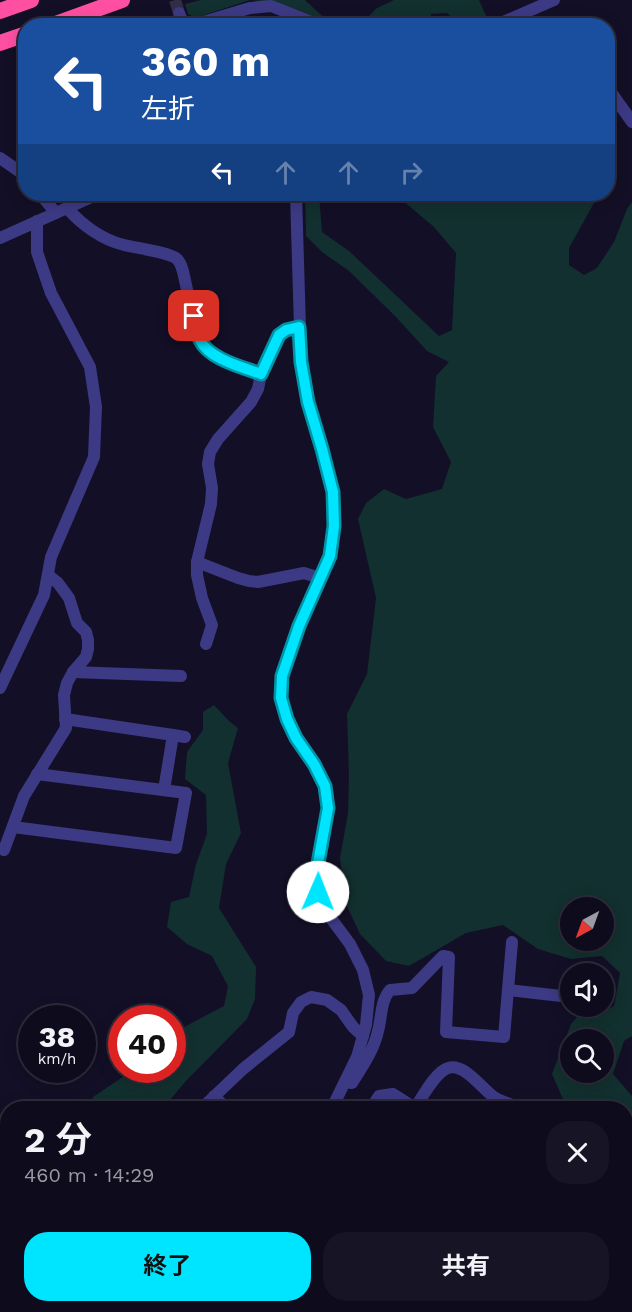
<!DOCTYPE html>
<html lang="ja">
<head>
<meta charset="utf-8">
<style>
	:root { --surface:#0e0b1c; --page:#171425; --text:#f1f3f6; --muted:#9b9ba3; --line:#2e2b3b; --accent:#00e5ff }
	body { margin:0; font-family:"Work Sans","Noto Sans JP",sans-serif; background:var(--page); color:var(--text); height:100vh; display:flex; flex-direction:column; font-size:22px; white-space:nowrap }
	* { box-sizing:border-box; margin:0 }
	p { font-size:20px; color:var(--muted) }
	.icon { flex:none; width:33px; height:33px; fill:none; stroke:currentColor; stroke-width:2; stroke-linecap:round; stroke-linejoin:round }
	.map { position:relative; flex:1; overflow:hidden }
	.side { position:absolute; left:0px; top:1101px; width:633px; height:212px; display:flex; flex-direction:column; background:var(--surface); border-radius:24px 24px 0 0; box-shadow:0 3px 15px #0003,0 0 0 2px var(--line) }
	.side>* { flex:none }
	.banner { position:absolute; left:18px; top:18px; width:597px; height:183px; border-radius:24px; box-shadow:0 3px 15px #0003,0 0 0 2px var(--line); background:#1a4fa0; color:#fff; overflow:hidden }
	.needle { width:39px; rotate:221deg }
	.buttons { position:absolute; left:560px; top:897px; display:grid; gap:12px }
	.buttons a { display:grid; place-items:center; width:54px; height:54px; border-radius:50%; background:var(--surface); box-shadow:0 3px 15px #0003,0 0 0 2px var(--line); font-size:30px }
	.speed { position:absolute; left:18px; top:1005px; display:flex; gap:12px; font-size:30px; font-weight:700; text-align:center }
	.speed>* { display:grid; place-content:center; width:78px; height:78px; border-radius:50%; background:var(--surface); box-shadow:0 3px 15px #0003,0 0 0 2px var(--line); line-height:1 }
	.speed small { font-size:15px; font-weight:400 }
	.speed .limit { border:9px solid #d22; background:#fff; color:#111 }
	.pin { position:absolute; display:grid; place-items:center; width:51px; height:51px; color:#fff; margin:-26px; border-radius:12px; box-shadow:0 3px 9px #0006 }
	.me { position:absolute; width:66px; margin:-33px; rotate:1deg; stroke-linejoin:round; filter:drop-shadow(0 0 4px #0008) }
	.turn { display:flex; align-items:center; gap:21px; height:126px; padding:0 24px; font-size:27px }
	.turn .icon { width:78px; height:78px; stroke-width:2.5 }
	.turn b { display:block; font-size:42px; line-height:51px }
	.lanes { display:flex; align-items:center; height:57px; padding:0 24px; background:#0003; justify-content:center; gap:30px; direction:ltr }
	.lanes .off { opacity:.35 }
	.round { display:grid; place-items:center; flex:none; width:63px; height:63px; border-radius:24px; background:var(--page) }
	.overview { display:flex; align-items:center; justify-content:space-between; height:102px; padding:0 24px }
	h1 { font-size:36px; font-weight:700; line-height:45px }
	.button { display:flex; gap:12px; margin-top:auto; padding:12px 24px }
	.button a { flex:1; height:69px; border-radius:24px; background:var(--accent); color:#111; font-size:24px; font-weight:700; line-height:69px; text-align:center }
	.button a+a { background:var(--page); color:var(--text) }
	.map>svg:first-child { display:block }
	.green { fill:#12302f; fill-rule:evenodd }
	.lines { fill:none; stroke-linecap:round; stroke-linejoin:round }
	.minor-tunnel { stroke:#312d47; stroke-width:12; stroke-dasharray:12 6; stroke-linecap:butt }
	.minor { stroke:#3d3a85; stroke-width:12 }
	.highway { stroke:#ff4fa3; stroke-width:16 }
	.route-casing { stroke:#0095a6; stroke-width:15 }
	.route { stroke:#00e5ff; stroke-width:10 }
</style>
</head>
<body>
<div class="map">
<svg width="632" height="1312" viewBox="0 0 632 1312">
	<rect width="100%" height="100%" fill="#130f26"/>
	<g class="green">
		<path d="M201,0h104l25,23 -3,2h-4l-11,-9 -37,-14 -25,-2 -55,18 -7,-4 -3,-10z"/>
		<path d="M394,0h85l8,18 -21,7h-5l-14,-12 -16,1v11h-71l17,-17z"/>
		<path d="M305,194h14l3,38 27,19 90,85 13,-6 4,-77 -22,-26 -39,-33h204l-30,54v17l15,10 13,-7 17,-26 13,-33 5,-7v834l-8,5 -11,33 19,22v103l-3,8 -3,2v-101h-54l-6,-2 -14,-32 19,-50 8,-9 19,-1 16,-8 6,-33 -18,-17 -31,3 -33,-10 -35,-24 -37,8 -57,33 -23,-5 -26,-27 -15,-32 -5,-44 8,-45 1,-37 -2,-62 20,-40 9,-76 -18,-79 8,-16 18,-14 22,10 36,-10 9,-27 -18,-35 3,-51 13,-14 -22,-11 -31,-34 -47,-46 -27,-19 -16,-16zM570,908h33v32h-33zM570,1040h33v32h-33z"/>
		<path d="M214,705l15,16 9,7 -10,35 13,70 -15,31 -7,44 37,59 -1,32 -8,20 -61,62 -23,27h-73l3,-11 40,-27h39l1,-31 11,-12 40,-21 4,-20 -16,-30 -25,-12 -20,-17 4,-25 18,-5 7,-33 11,-30 -1,-39 -21,-16 2,-27 16,-22v-18z"/>
		<path d="M488,1305h125l-3,7h-124z"/>
	</g>
	<g class="lines">
		<path class="minor-tunnel" d="M175,0l4,13"/>
		<g class="minor">
			<path d="M179,13l4,10 5,3"/>
			<path d="M190,26l60,-18 21,-2 38,15 5,5"/>
			<path d="M494,26l60,-26"/>
			<path d="M608,88l24,34"/>
			<path d="M0,158l26,18"/>
			<path d="M40,194l16,19"/>
			<path d="M296,194l5,168 7,40 14,47 11,43 1,34 -4,30 -24,53 -13,33 -11,34 -1,22 6,21 9,19 18,26 11,22 3,22 -11,61 1,23 9,21 23,31 13,26 6,25 -3,30 -9,32 -25,51"/>
			<path d="M67,208c14,16 35,32 57,37 11,3 45,7 53,14 6,6 7,18 9,26 4,17 9,52 21,64 9,11 39,20 54,25"/>
			<path d="M0,238l98,-44"/>
			<path d="M197,562l41,16 11,3 9,1 46,-9 16,5"/>
			<path d="M206,644l6,-19 -10,-27 -5,-23v-13l14,-58 1,-16 -4,-24 2,-12 8,-13 33,-37 7,-13 3,-15 18,-39 7,-5 13,-3"/>
			<path d="M73,672l108,4"/>
			<path d="M0,688l44,-93 7,-38 43,-100 2,-50 -6,-40 -39,-74 -14,-41v-31"/>
			<path d="M65,719l108,16 -9,55"/>
			<path d="M173,735l12,2"/>
			<path d="M13,827l163,21 10,-55 -149,-19"/>
			<path d="M4,850l20,-54 42,-68 -2,-33 3,-12 6,-11 13,-15 2,-8v-9l-2,-8 -9,-9 -8,-25 -11,-15 -10,-8"/>
			<path d="M508,990l62,7"/>
			<path d="M347,1082l5,1c10,-16 22,-33 26,-52 4,-14 2,-29 12,-41l22,-2 31,-32 6,1 -3,75 58,5 8,-95"/>
			<path d="M214,1096l12,12"/>
			<path d="M202,1108l41,-39 46,-37 4,-19 8,-11 10,-5 16,3 14,10 12,17 10,9"/>
			<path d="M371,1108l8,-12 14,-2 22,14c7,-10 20,-36 33,-40 16,-6 34,21 46,29 8,5 18,8 27,11"/>
			<path d="M0,1248l8,8"/>
			<path d="M376,1305l11,7"/>
			<path d="M10,1312l2,-7"/>
			<path d="M240,1312l1,-7"/>
			<path d="M421,1312l5,-7"/>
		</g>
		<g class="highway">
			<path d="M0,11l31,-11"/>
			<path d="M50,26l72,-26"/>
			<path d="M0,43l26,-9"/>
		</g>
	</g>
	<g class="lines">
		<defs>
			<path id="route" d="M194,316c2,8 2,17 6,24 9,19 42,27 61,34l18,-39 7,-5 13,-3 2,35 7,40 14,47 11,43 1,34 -4,30 -31,70 -17,50 -1,22 6,21 9,19 18,26 11,22 3,22 -11,61 1,23"/>
		</defs>
		<use href="#route" class="route-casing"/>
		<use href="#route" class="route"/>
	</g>
</svg>
<div class="buttons">
<a><svg class="needle" viewBox="-14 -14 28 28"><path d="M0-13l5 13h-10z" fill="#e53935"/><path d="M0 13l5-13h-10z" fill="#9b9ba3"/></svg></a>
<a><svg class="icon" aria-label="sound" viewBox="0 0 24 24"><path d="M4 9h4l5-4v14l-5-4H4zM17 9q2 3 0 6"/></svg></a>
<a><svg class="icon" aria-label="search" viewBox="0 0 24 24"><circle cx="10" cy="10" r="6"/><path d="M15 15l6 6"/></svg></a>
</div>
<div class="speed"><div>38<small>km/h</small></div><div class="limit">40</div></div>
<div class="pin" style="left:194px;top:316px;background:#d93025"><svg class="icon" aria-label="arrive" viewBox="0 0 24 24"><path d="M6 21V4h12l-3 4 3 4H6"/></svg></div>
<svg class="me" style="left:318px;top:892px" viewBox="-20 -20 40 40"><circle r="19" fill="#fff"/><path d="M0-13L10 11 0 6-10 11z" fill="#00e5ff"/></svg>
<div class="banner">
<div class="turn"><svg class="icon" aria-label="left" viewBox="0 0 24 24"><path d="M17 20v-9H6M10 6l-5 5 5 5"/></svg><div><b>360 m</b>左折</div></div>
<div class="lanes"><svg class="icon" aria-label="left" viewBox="0 0 24 24"><path d="M17 20v-9H6M10 6l-5 5 5 5"/></svg><svg class="icon off" aria-label="ahead" viewBox="0 0 24 24"><path d="M12 20V5M6 11l6-6 6 6"/></svg><svg class="icon off" aria-label="ahead" viewBox="0 0 24 24"><path d="M12 20V5M6 11l6-6 6 6"/></svg><svg class="icon off" aria-label="right" viewBox="0 0 24 24"><path d="M7 20v-9h11M14 6l5 5-5 5"/></svg></div>
</div>
<section class="side">
<div class="overview"><div><h1>2 分</h1><p>460 m · 14:29</p></div><a class="round"><svg class="icon" aria-label="close" viewBox="0 0 24 24"><path d="M6 6l12 12M18 6L6 18"/></svg></a></div>
<div class="button"><a>終了</a><a>共有</a></div>
</section>
</div>
</body>
</html>
